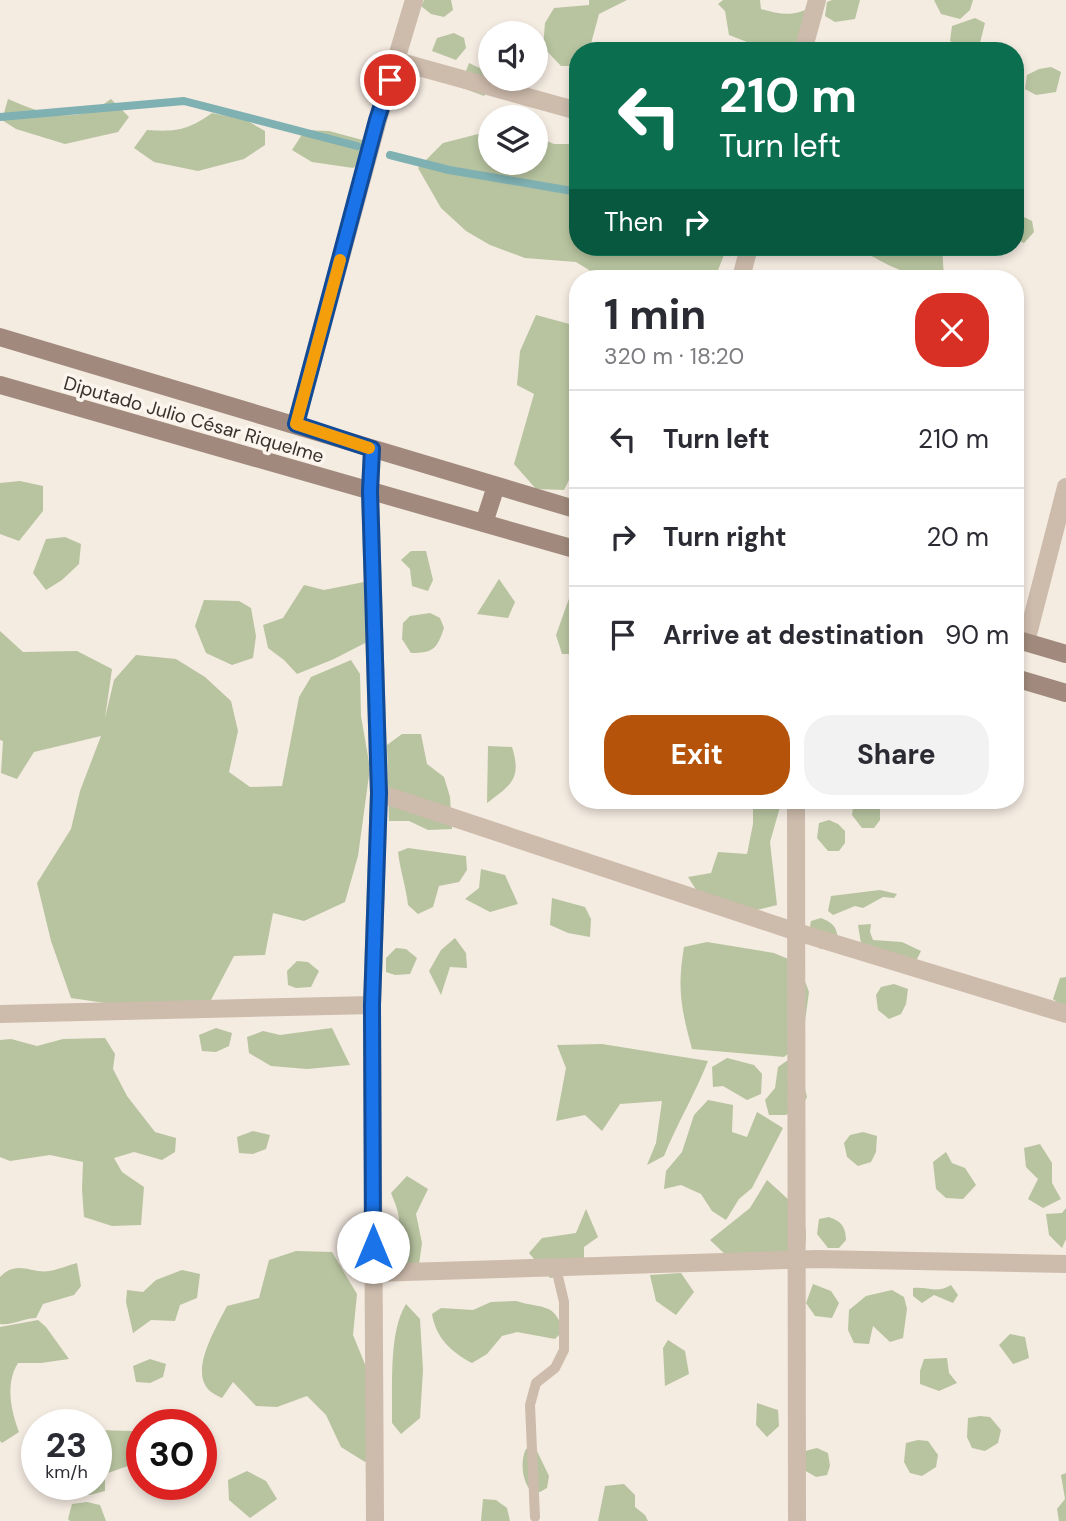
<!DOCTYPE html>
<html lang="en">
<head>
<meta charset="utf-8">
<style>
	:root { --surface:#fff; --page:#f2f2f3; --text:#2b2b33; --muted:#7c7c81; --line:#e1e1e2; --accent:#b45309 }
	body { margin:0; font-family:"DM Sans",sans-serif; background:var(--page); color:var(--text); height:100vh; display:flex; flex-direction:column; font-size:26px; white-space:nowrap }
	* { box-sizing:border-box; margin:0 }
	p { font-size:23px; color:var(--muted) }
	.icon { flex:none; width:38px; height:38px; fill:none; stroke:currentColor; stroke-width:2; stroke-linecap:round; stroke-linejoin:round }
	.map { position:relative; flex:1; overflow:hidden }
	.sheet { position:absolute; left:569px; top:270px; width:455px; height:539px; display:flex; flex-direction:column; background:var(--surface); border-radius:28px; box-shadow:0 4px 10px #0003 }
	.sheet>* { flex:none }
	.top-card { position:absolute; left:569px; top:42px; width:455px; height:214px; border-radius:28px; box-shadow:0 4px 10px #0003; background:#0b6e4f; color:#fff; overflow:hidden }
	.buttons { position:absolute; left:478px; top:21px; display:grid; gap:14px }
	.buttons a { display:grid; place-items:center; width:70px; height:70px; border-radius:50%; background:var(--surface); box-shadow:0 4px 10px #0003; font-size:35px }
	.speed { position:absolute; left:21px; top:1409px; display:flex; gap:14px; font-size:35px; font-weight:700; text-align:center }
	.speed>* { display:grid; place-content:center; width:91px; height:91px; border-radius:50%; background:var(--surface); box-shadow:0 4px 10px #0003; line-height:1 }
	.speed small { font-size:18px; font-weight:400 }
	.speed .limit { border:10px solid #d22; background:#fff; color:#111 }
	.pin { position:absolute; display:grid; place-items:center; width:60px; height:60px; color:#fff; margin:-30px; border:4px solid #fff; border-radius:50%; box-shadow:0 2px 7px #0007 }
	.me { position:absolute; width:77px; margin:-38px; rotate:0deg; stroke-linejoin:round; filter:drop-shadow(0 0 5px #0008) }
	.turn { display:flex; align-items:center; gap:24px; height:147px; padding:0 35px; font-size:32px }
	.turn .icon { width:91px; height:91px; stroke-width:2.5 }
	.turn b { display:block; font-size:49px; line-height:60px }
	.then { display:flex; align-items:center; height:66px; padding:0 35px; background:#0003; gap:14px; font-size:26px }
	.round { display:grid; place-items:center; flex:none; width:74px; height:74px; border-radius:28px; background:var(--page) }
	.summary { display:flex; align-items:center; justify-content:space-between; height:119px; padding:0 35px }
	h1 { font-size:42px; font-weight:700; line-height:52px }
	.action { display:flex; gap:14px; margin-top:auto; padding:14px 35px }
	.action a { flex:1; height:80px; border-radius:28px; background:var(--accent); color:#fff; font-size:28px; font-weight:700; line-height:80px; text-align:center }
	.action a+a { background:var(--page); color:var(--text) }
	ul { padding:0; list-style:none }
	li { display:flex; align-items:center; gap:21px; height:98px; padding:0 35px; border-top:2px solid var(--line) }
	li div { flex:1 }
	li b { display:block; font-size:26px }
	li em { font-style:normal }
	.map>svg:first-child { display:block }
	.green { fill:#b8c4a0 }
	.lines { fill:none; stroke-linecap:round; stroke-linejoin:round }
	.stream { stroke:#7fb0b2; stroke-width:8 }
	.lane { stroke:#cdbbac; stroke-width:10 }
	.street { stroke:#cdbbac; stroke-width:18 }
	.secondary { stroke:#a18a7d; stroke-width:18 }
	.route-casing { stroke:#114b97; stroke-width:18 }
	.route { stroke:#1a73e8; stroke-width:12 }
	.slow { stroke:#f59e0b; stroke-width:12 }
	.labels { text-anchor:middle; stroke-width:7; stroke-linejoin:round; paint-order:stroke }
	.street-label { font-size:19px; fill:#3b302b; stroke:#fbf5ee }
</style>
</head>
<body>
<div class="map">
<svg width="1066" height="1521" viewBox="0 0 1066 1521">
	<rect width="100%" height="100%" fill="#f4ebe1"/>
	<g class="green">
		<path d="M424,0h27l2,10 -9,7 -13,-3 -10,-8z"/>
		<path d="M589,0h38l-28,14 -10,37h-11l-1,15h-16l-18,-19 2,-24 9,-15 35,-3z"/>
		<path d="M723,0h37l1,9c18,5 31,8 48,-1l-1,36 -15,2v5h-33v-4l-31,-12 -4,-24 -7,-7z"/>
		<path d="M832,0h28l-5,19 -20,3 -10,-6 2,-14z"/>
		<path d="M934,0h39l-3,10 -10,9 -19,-5z"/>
		<path d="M975,18l10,5 -5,20 -19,3 -11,-5 2,-15z"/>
		<path d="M454,33l10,5 2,10 -10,12 -24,-9 5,-13z"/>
		<path d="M469,63l21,10v6l4,5 -10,12 -24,-9z"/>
		<path d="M1051,67l10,5 -5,20 -20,3 -11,-6 2,-14 12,-6z"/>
		<path d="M8,99c26,11 54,23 83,12 7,-2 14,-8 20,-12l18,18 -11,15 -53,12 -49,-15 -14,-9z"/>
		<path d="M212,113l34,7 19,11v14l-21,14 -46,12 -44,-9 -20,-14 13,-18c30,2 41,0 65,-17z"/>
		<path d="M305,130l24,1 41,11 5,14 -22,12 -41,-6 -20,-12z"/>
		<path d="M490,131v32h46v-26l18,7h23l1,103h149l-12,31h-118v-3l-21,-13 -51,-4 -35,-13 -24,-14 -25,-23 -23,-40 25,-25z"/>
		<path d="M1022,216l10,5 2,11 -10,11 -9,-3v-22z"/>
		<path d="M858,247h84l2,30c-23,7 -67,-16 -86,-30z"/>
		<path d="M536,315l41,11v138l-13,26 -28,-1 -22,-25 20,-70 -17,-9 3,-34z"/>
		<path d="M20,481l23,5v25l-24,30 -19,-7v-51z"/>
		<path d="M65,537l16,7 -2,20 -17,16 -16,10 -13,-17 13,-34z"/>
		<path d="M411,551h15l7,29 -5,11 -16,-5 -2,-17 -9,-9z"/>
		<path d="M499,579l16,23 -7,16 -31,-4z"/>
		<path d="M364,582l3,60 -33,17 -37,15 -13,-14 -16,-12 -5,-23 20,-7 21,-33 20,5z"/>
		<path d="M577,585v69h-15l-6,-19 15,-42z"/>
		<path d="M204,600l35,1 12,7 5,28 -3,22 -21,7 -26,-12 -11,-27z"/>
		<path d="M430,613l10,5 4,10c-7,21 -11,25 -33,25l-9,-14 1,-16 7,-7z"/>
		<path d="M0,631l23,21 54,-1 35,18 -7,49 9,-38 22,-25 40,4 29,18 26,24 7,30 -9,41 21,15 32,-1 17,-89 12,-20 40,-17 9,14 1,42 9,52 -12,88 -13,46 -41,19 -31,-8 -8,42 -31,1 -23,44 -43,7h-36l-61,-9 -20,-57 -14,-58 34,-54 9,-38 21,-55 -67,16 -17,27 -16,-6 2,-32 -3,-1z"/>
		<path d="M402,734h19l6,30 17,13 6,20 2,32 -24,1 -19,-9h-20l-2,-76z"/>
		<path d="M488,746l24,1c10,32 -1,38 -25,56z"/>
		<path d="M753,800h29l-12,42 7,63 -37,9 -38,-15 -14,-22 23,-4 7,-21 29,2 6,-30z"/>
		<path d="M854,800h16l10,8v12l-6,8h-12l-10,-13z"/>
		<path d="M829,820l9,4 7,7v12l-6,8h-11l-11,-13 2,-15z"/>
		<path d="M408,848l58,8 1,14 -8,12 -20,4 -6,21 -15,7 -10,-9c-2,-18 -8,-35 -10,-53z"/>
		<path d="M481,869l24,6 13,29 -28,8 -25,-13 14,-11z"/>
		<path d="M880,890l17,4 -3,4 -11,-1 -20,11 -8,-2 -22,9 -5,-4 3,-15z"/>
		<path d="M552,898l33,9 6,12 -1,18 -22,-4 -18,-8z"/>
		<path d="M821,918c13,5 16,10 17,23l-7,8h-11c-7,-8 -12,-19 -9,-28z"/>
		<path d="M871,924l-1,8 3,8 29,2 19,9 -7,14 -52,-15 -4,-25z"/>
		<path d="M455,938l11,15 1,15 -17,-1 -9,28 -12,-24 12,-21z"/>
		<path d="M707,942l67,11 24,10 11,29 -7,51 -18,14 -92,-8c-11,-41 -15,-60 -8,-102z"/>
		<path d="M396,948l10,1 11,9 -7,16 -15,1 -9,-3v-14z"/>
		<path d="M297,961l11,1 11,9 -8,16 -15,1 -8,-3 -1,-14z"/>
		<path d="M1066,977v32l-13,-10 7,-21z"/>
		<path d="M894,984l14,5 -2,15 -5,10 -12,5 -11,-9 -2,-15 5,-8z"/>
		<path d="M216,1028l16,5 -3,13 -13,6 -14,-1 -3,-16z"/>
		<path d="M332,1028l18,37 -43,4 -36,-3 -22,-13 -2,-16 16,-6 17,4z"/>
		<path d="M105,1038l10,16 -2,15 14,27 28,36 21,6 -1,14 -13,8 -28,-8 -20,6 8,14 22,15 -3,38 -29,1 -28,-9 -2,-28 1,-27 -33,-7 -40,6 -10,-4v-117l11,-1 26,7 26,-7z"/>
		<path d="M602,1044l106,17c-13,33 -31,63 -44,95l-17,9 9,-22 6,-42 -42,3 -18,27 -17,-16 -29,6 10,-53 -9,-23z"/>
		<path d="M727,1058l27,7 8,9 -1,20 -14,6 -24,-14 -10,1 -1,-20z"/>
		<path d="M788,1060l15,21 4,16 -8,14 -14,4h-16l-4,-15 10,-12 3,-21z"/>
		<path d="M708,1100l25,5 -1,27 15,5 10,-25 26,16 -31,60 -13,11 -13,21 -14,-9 -11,-17 -20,-9 -17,4 2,-18 16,-19 12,-37z"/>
		<path d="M253,1131l17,4 -4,14 -13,5 -14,-1 -2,-16z"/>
		<path d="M863,1132l14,4 -1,16 -5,10 -13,4 -11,-9 -3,-14 6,-8z"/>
		<path d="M1040,1144l12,19v20l9,16 -18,9 -15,-9 10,-20 -12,-12 -2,-19z"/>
		<path d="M946,1152l6,11 13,5 11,17 -13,14 -17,-1 -10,-9 -3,-27z"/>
		<path d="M407,1176l21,13 -12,25 6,29 -3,21 -17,9 -17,-16c16,-29 19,-33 6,-64z"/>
		<path d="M767,1180c31,29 47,35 35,81l-74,-4 -18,-17 40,-32z"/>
		<path d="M1066,1208v31l-4,9 -13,-13 -3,-21 16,-1z"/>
		<path d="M586,1209l12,28 -14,10v26l-34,5 -21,-25 13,-15 34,-5z"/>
		<path d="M829,1217c13,5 16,9 17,23l-7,8h-11l-11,-14 2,-15z"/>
		<path d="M296,1251l36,1 25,42 -4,41 23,56 3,57 -14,14 -24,-15 -15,-32 -19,-19 -30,11 -21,-1 -23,-24 -11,16c-4,-2 -11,-5 -14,-9 -18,-20 9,-63 19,-83l32,-8 10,-38z"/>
		<path d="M77,1263l4,23 -7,9 -31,9 -7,14c-12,0 -25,8 -36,6v-47c17,-18 31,-3 49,-6 9,-1 19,-6 28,-8z"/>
		<path d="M182,1270l18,4 -3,24 -17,7 -5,16 -24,-1 -18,13 -7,-31 1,-12 16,2 13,-12z"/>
		<path d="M681,1273l13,19 -18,23 -20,-14 -6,-26z"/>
		<path d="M813,1284l18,7 8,12 -7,15 -17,-2 -9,-13z"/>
		<path d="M951,1285l7,10 -5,8 -19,-8 -12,8 -9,-7v-8c14,-2 24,6 38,-3z"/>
		<path d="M892,1290l12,7 3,12 -4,29 -13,4 -17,-16 -4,18 -15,-1 -6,-13 1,-20 17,-14z"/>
		<path d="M516,1301c26,8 39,1 47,30l-8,8 -38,-7 -15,4 -15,18 -15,9c-21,-11 -36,-25 -40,-49l9,-6 32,2 18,-8z"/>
		<path d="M406,1304l14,15 3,51 -3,48 -19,16 -9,-11c1,-34 -4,-90 14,-119z"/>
		<path d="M38,1320l8,7 23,32 -28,4h-23c-13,21 -7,47 1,69l-17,11 -2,-2v-114z"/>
		<path d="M1010,1334l15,3 4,21 -16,6 -14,-19z"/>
		<path d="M668,1340l17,11 4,23 -24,12 -2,-38z"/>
		<path d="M947,1358l2,15 8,10 -18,8 -19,-7v-13l4,-12z"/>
		<path d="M150,1359l16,5 -3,13 -13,6 -14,-1 -3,-16z"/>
		<path d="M757,1403l21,7 1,16 -12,11 -11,-12z"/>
		<path d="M980,1416l10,1 11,13 -3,13 -13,8 -13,-3 -5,-11 1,-19z"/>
		<path d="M96,1430l37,1 -2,34 -26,9v17l-15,4h-25l-5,-11h36z"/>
		<path d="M918,1440l10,1 10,14 -2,12 -14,9 -12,-3 -6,-11 2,-19z"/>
		<path d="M535,1447l14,29 -2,12 -7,4 -9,-1c-9,-10 -11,-30 -5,-42z"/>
		<path d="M817,1448l11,5 2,13 -3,9 -11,2 -12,-7 1,-19z"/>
		<path d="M247,1471l19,10 11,18 -27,19 -21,-18 -1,-20z"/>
		<path d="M1066,1473v48h-7l-2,-12 8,-10 -4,-24z"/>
		<path d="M624,1484l11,11v12l10,8 3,6h-50l7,-35z"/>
		<path d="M483,1499l13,1 11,8 3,13h-29z"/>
		<path d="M87,1502l13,3 6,16h-36l-2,-2 4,-15z"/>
	</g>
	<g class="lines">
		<g class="stream">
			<path d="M0,117l184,-16 173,45"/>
			<path d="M390,155l59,15 129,22"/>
		</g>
		<path class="lane" d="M535,1517l-5,-112 6,-22 19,-15 9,-18v-48l-8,-34"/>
		<g class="street">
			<path d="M803,51l14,-51"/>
			<path d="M397,61l181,50"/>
			<path d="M741,278l8,-31"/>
			<path d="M296,423l82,-303 36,-120"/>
			<path d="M372,449l-2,42 9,302 -7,212 3,516"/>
			<path d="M1026,642l40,-155"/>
			<path d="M379,793l418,139 269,82"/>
			<path d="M796,800l1,721"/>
			<path d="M0,1014l372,-9"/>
			<path d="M373,1273l444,-14 249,5"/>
		</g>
		<g class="secondary">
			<path d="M0,337c193,56 385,116 578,173"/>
			<path d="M0,385l578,165"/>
			<path d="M484,523l12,-37"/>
			<path d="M1015,639l51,15"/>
			<path d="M1015,678l51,15"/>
		</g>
	</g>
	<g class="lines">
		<defs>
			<path id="route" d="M373,1247l-1,-242 7,-212 -9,-302 2,-42 -76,-25 81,-304 13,-40"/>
		</defs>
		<use href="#route" class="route-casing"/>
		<use href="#route" class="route"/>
		<path class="slow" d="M340,260l-44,164 73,24"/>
	</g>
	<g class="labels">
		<g class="street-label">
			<text transform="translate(194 419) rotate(16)" y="7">Diputado Julio César Riquelme</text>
		</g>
	</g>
</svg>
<div class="buttons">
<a><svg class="icon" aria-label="sound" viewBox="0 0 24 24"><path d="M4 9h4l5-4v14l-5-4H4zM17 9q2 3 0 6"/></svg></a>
<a><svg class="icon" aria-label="layers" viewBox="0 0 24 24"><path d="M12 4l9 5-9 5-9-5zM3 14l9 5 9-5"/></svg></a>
</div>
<div class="speed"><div>23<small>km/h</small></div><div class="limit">30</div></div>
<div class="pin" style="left:390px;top:80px;background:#d93025"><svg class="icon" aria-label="arrive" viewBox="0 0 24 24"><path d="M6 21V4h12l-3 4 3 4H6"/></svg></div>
<svg class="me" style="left:373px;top:1247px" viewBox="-20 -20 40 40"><circle r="19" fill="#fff"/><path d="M0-13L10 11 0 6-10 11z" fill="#1a73e8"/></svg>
<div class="top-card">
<div class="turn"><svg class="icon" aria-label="left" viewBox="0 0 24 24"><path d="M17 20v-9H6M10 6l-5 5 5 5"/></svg><div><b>210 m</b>Turn left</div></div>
<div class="then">Then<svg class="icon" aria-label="right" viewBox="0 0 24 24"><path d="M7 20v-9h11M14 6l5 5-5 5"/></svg></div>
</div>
<section class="sheet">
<div class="summary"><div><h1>1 min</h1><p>320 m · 18:20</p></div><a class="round" style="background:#d93025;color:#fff"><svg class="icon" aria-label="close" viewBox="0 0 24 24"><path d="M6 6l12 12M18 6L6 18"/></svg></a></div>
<ul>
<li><svg class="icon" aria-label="left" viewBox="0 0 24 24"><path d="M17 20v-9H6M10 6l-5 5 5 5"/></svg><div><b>Turn left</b></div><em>210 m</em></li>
<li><svg class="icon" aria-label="right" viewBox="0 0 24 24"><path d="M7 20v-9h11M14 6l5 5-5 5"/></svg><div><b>Turn right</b></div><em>20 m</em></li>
<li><svg class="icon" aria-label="arrive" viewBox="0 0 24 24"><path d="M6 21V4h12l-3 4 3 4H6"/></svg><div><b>Arrive at destination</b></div><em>90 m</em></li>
</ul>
<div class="action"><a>Exit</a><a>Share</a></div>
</section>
</div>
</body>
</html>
